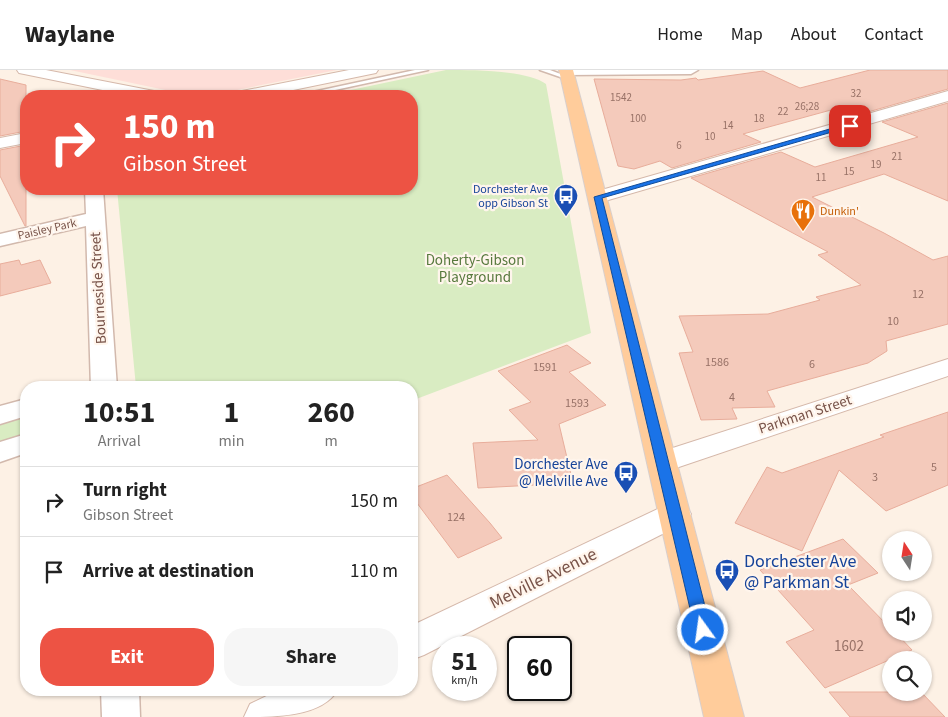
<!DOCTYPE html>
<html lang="en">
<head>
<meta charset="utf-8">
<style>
	:root { --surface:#fff; --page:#f6f6f6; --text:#222; --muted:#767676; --line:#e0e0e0; --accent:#ed5344 }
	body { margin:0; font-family:"Source Sans 3",sans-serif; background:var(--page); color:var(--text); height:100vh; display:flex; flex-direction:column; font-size:19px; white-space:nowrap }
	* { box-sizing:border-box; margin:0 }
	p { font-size:16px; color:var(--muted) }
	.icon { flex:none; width:28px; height:28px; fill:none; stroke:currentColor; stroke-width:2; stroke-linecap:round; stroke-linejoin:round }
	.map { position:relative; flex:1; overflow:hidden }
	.sheet { position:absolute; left:20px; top:311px; width:398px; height:315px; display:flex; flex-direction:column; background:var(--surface); border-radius:20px; box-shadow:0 1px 4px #0004 }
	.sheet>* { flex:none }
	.top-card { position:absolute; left:20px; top:20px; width:398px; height:105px; border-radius:20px; box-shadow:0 1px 4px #0004; background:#ed5344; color:#fff; overflow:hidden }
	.needle { width:32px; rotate:348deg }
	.fabs { position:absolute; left:882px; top:461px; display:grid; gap:10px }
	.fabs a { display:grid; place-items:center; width:50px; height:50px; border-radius:50%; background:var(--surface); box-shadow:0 1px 4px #0004; font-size:25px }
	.speed { position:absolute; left:432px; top:566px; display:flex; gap:10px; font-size:25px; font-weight:700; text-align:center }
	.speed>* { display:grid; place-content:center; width:65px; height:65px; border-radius:50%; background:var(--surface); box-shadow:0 1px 4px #0004; line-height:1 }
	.speed small { font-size:12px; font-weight:400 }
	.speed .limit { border:2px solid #111; border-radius:8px; background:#fff; color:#111 }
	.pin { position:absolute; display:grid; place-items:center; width:42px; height:42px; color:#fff; margin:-21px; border-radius:10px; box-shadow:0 2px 8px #0006 }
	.me { position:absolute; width:55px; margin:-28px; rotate:346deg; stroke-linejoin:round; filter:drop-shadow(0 0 4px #0008) }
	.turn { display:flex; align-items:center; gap:18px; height:105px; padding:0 20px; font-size:22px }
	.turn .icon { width:65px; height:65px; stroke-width:2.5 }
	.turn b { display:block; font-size:35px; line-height:42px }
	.eta { display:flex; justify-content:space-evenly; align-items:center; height:85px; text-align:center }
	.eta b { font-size:30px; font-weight:700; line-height:35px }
	.button { display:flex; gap:10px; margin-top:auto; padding:10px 20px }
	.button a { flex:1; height:58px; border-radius:20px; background:var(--accent); color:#fff; font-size:20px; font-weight:700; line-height:58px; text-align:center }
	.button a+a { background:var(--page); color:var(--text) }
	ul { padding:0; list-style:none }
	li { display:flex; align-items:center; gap:15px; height:70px; padding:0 20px; border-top:1px solid var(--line) }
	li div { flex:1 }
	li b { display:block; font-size:19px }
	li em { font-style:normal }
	header { display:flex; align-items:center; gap:30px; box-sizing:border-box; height:70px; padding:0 25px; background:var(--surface); border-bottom:1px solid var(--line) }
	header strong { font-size:24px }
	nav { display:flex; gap:28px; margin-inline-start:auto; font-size:18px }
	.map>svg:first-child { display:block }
	.commercial { fill:#feded8 }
	.green { fill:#d9ecc2 }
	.building { fill:#f4cabb; stroke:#e8ad9b }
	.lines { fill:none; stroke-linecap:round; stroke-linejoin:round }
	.lane-casing { stroke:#d2b9ad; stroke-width:3 }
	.street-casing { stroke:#d2b9ad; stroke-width:3 }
	.secondary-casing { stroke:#d5b8aa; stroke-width:2 }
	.primary-casing { stroke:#d9cfcc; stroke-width:2 }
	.lane { fill:#fff; fill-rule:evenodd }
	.street { fill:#fff; fill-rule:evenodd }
	.secondary { fill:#fff; fill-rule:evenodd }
	.primary { fill:#ffcc9b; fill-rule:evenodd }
	.route { fill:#1a73e8; stroke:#114b97 }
	.labels { text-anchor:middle; stroke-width:4.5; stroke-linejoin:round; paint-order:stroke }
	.far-number-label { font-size:11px; fill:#977166 }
	.far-transit-label { font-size:12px; fill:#164399; stroke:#fff5ec; text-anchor:end }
	.far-food-label { font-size:12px; fill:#c56008; stroke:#fff5ec; text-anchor:start }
	.far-street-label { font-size:12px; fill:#785349; stroke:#fff5ec }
	.number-label { font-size:12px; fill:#977166 }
	.park-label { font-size:15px; fill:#57793d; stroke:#fff5ec }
	.street-label { font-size:15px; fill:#785349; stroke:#fff5ec }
	.transit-label { font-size:15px; fill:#164399; stroke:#fff5ec; text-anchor:end }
	.near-number-label { font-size:15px; fill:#977166 }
	.near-transit-label { font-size:18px; fill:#164399; stroke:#fff5ec; text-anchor:start }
	.near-street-label { font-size:18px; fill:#785349; stroke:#fff5ec }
</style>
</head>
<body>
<header>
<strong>Waylane</strong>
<nav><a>Home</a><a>Map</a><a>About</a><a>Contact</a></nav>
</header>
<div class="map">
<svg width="948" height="647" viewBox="0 0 948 647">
	<rect width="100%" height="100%" fill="#fdf1e5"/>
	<path class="commercial" d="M70,0h267l-130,26h-13z"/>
	<g class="green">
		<path d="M446,0c26,0 82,0 100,14l45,249 -180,68v-13l-275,-1 -19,-198h294v-93h-89z"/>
		<path d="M26,345v19l-26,9v-19z"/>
	</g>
	<g class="building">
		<path d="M870,0h78v19l-87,25 -19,-7 -99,27 18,8 -89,26 -12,-7 -26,8 -16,-3 -24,-87 87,1 15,-2 2,2 65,-9 37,17z"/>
		<path d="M0,9l26,6v46l-26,5z"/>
		<path d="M948,33v98l-64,-27 -72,23 72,36 49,27 15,-4v68l-62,17 1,10 -19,12 -101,28 8,16 -43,1 5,11 -36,1 -22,-67 14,-1 -14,-36 89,-2 52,-14 -4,-3 45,-12 -43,-30 10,-3 -137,-74 90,-26 34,15 103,-30 -36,-15z"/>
		<path d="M26,75v81h-1l-25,-50v-26z"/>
		<path d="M19,190l2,5 19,-5 11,23 -51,13v-32z"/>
		<path d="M567,275l24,18 -22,9 37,33 -47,19 14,59 -95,5 -5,-45 65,-3 -29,-30 22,-8 -33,-31z"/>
		<path d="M948,342v73l-62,26 -47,-41 -37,81 -67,-28 32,-56 15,6 102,-36 -4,-2z"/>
		<path d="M447,405l43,48 12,15 -44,20 -47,-63v-6z"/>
		<path d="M843,469l35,34 -30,12 43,44v3h4l17,18 -87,38 -39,-46 28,-12 -54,-60z"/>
		<path d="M829,622h92l24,25h-95z"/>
	</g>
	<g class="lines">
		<defs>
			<g id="lane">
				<path d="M415,0h13l-121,26h-13z"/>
				<path d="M540,0h10l21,8 -5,1z"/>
			</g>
			<g id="street">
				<path d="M560,0h138l-7,4 -125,1 -5,-1z"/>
				<path d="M85,119h18l14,199h-26l-5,-162 -86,20v-12l86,-20z"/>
				<path d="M26,329v17l-26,8v-18z"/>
				<path d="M26,364v19l-26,9v-20z"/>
				<path d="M101,620h38l1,27h-38z"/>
			</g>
			<g id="secondary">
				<path d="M17,0h29l108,21 6,2 2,3h-30l-108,-22 -5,-1z"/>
				<path d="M349,0h29l-2,3 -5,1 -107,22h-30l2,-3 6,-2z"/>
				<path d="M948,21v10l-343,100 -7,2 -7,-2 -3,-4 3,-4z"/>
				<path d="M26,63v10l-26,5v-10z"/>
				<path d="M948,289v17l-275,93 -11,3 -11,-3 -4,-7 4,-7z"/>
				<path d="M675,432l11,4 5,8 -5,8 -262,133 -13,5v-34l253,-120z"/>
				<path d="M279,620h59c-17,27 -62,27 -94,27l6,-13z"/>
			</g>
			<path id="primary" d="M559,0h14l171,647h-40z"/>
		</defs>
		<use href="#lane" class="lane-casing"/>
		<use href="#street" class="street-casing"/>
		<use href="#secondary" class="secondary-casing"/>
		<use href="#primary" class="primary-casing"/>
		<use href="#lane" class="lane"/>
		<use href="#street" class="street"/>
		<use href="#secondary" class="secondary"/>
		<use href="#primary" class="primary"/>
	</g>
	<path class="route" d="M847,54l6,2 -251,72 109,432 -3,5 -5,2 -5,-2 -3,-5 -101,-433z"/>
	<defs>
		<symbol id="bus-pin" viewBox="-11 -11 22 30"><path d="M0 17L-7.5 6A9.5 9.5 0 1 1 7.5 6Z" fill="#1a4fb4" stroke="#fff5ec"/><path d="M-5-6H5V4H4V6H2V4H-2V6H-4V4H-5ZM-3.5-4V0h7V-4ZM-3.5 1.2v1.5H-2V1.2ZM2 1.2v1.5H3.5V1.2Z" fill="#fff"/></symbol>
		<symbol id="restaurant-pin" viewBox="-11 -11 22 30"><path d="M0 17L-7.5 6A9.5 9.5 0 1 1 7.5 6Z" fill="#e8710a" stroke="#fff5ec"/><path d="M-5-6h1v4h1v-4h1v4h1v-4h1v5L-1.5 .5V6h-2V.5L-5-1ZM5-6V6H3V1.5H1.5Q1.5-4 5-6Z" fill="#fff"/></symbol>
	</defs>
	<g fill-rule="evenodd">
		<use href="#bus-pin" x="552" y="112" width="28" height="38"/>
		<use href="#restaurant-pin" x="789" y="127" width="28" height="38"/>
		<use href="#bus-pin" x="612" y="389" width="28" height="38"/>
		<use href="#bus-pin" x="713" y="487" width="28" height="38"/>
	</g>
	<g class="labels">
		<g class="far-number-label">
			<text x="856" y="27">32</text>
			<text x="621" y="31">1542</text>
			<text x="807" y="40">26;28</text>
			<text x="783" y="45">22</text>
			<text x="638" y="52">100</text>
			<text x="759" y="52">18</text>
			<text x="728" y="59">14</text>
			<text x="710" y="70">10</text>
			<text x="679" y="79">6</text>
			<text x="897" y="90">21</text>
			<text x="876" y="98">19</text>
			<text x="849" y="105">15</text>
			<text x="821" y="111">11</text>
		</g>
		<g class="far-transit-label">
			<text x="548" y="123">Dorchester Ave<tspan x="548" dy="14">opp Gibson St</tspan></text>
		</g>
		<g class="far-food-label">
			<text x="820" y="145">Dunkin'</text>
		</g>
		<g class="far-street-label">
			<text transform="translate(47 159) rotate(-13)" y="4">Paisley Park</text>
		</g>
		<g class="number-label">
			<text x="918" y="228">12</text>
			<text x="893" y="255">10</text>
			<text x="717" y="296">1586</text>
			<text x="812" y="298">6</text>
			<text x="545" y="301">1591</text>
			<text x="732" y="331">4</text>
			<text x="577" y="337">1593</text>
			<text x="934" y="401">5</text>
			<text x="875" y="411">3</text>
			<text x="456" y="451">124</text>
		</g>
		<g class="park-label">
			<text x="475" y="195">Doherty-Gibson<tspan x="475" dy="17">Playground</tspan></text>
		</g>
		<g class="street-label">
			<text transform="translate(98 218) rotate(-93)" y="5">Bourneside Street</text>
			<text transform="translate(805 344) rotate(-18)" y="5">Parkman Street</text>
		</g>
		<g class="transit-label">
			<text x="608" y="399">Dorchester Ave<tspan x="608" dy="17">@ Melville Ave</tspan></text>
		</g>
		<g class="near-number-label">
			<text x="849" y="581">1602</text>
		</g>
		<g class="near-transit-label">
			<text x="744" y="497">Dorchester Ave<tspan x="744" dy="21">@ Parkman St</tspan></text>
		</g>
		<g class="near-street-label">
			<text transform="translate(543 508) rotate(-26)" y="6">Melville Avenue</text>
		</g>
	</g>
</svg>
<div class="fabs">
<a><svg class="needle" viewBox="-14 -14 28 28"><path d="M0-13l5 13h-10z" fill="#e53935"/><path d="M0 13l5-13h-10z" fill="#767676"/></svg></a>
<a><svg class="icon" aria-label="sound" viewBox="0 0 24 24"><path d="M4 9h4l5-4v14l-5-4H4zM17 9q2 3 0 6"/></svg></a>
<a><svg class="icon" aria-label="search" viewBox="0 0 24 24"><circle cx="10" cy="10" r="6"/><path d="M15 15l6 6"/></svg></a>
</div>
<div class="speed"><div>51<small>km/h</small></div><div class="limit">60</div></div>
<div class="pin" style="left:850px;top:56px;background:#d93025"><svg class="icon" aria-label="arrive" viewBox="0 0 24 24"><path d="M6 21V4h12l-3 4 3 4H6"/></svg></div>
<svg class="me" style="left:703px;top:560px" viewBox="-20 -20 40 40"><circle r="17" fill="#1a73e8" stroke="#fff" stroke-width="3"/><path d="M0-11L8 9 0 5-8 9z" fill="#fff"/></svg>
<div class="top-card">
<div class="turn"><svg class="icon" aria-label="right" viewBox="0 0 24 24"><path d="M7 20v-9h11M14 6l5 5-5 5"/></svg><div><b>150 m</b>Gibson Street</div></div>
</div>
<section class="sheet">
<div class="eta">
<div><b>10:51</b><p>Arrival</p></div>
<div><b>1</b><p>min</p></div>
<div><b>260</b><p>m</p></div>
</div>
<ul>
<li><svg class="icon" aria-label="right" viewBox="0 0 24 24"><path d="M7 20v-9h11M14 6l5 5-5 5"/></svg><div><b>Turn right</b><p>Gibson Street</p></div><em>150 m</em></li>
<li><svg class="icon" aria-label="arrive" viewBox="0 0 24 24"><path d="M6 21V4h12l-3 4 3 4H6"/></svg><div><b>Arrive at destination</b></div><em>110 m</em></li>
</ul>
<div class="button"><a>Exit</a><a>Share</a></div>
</section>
</div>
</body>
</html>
